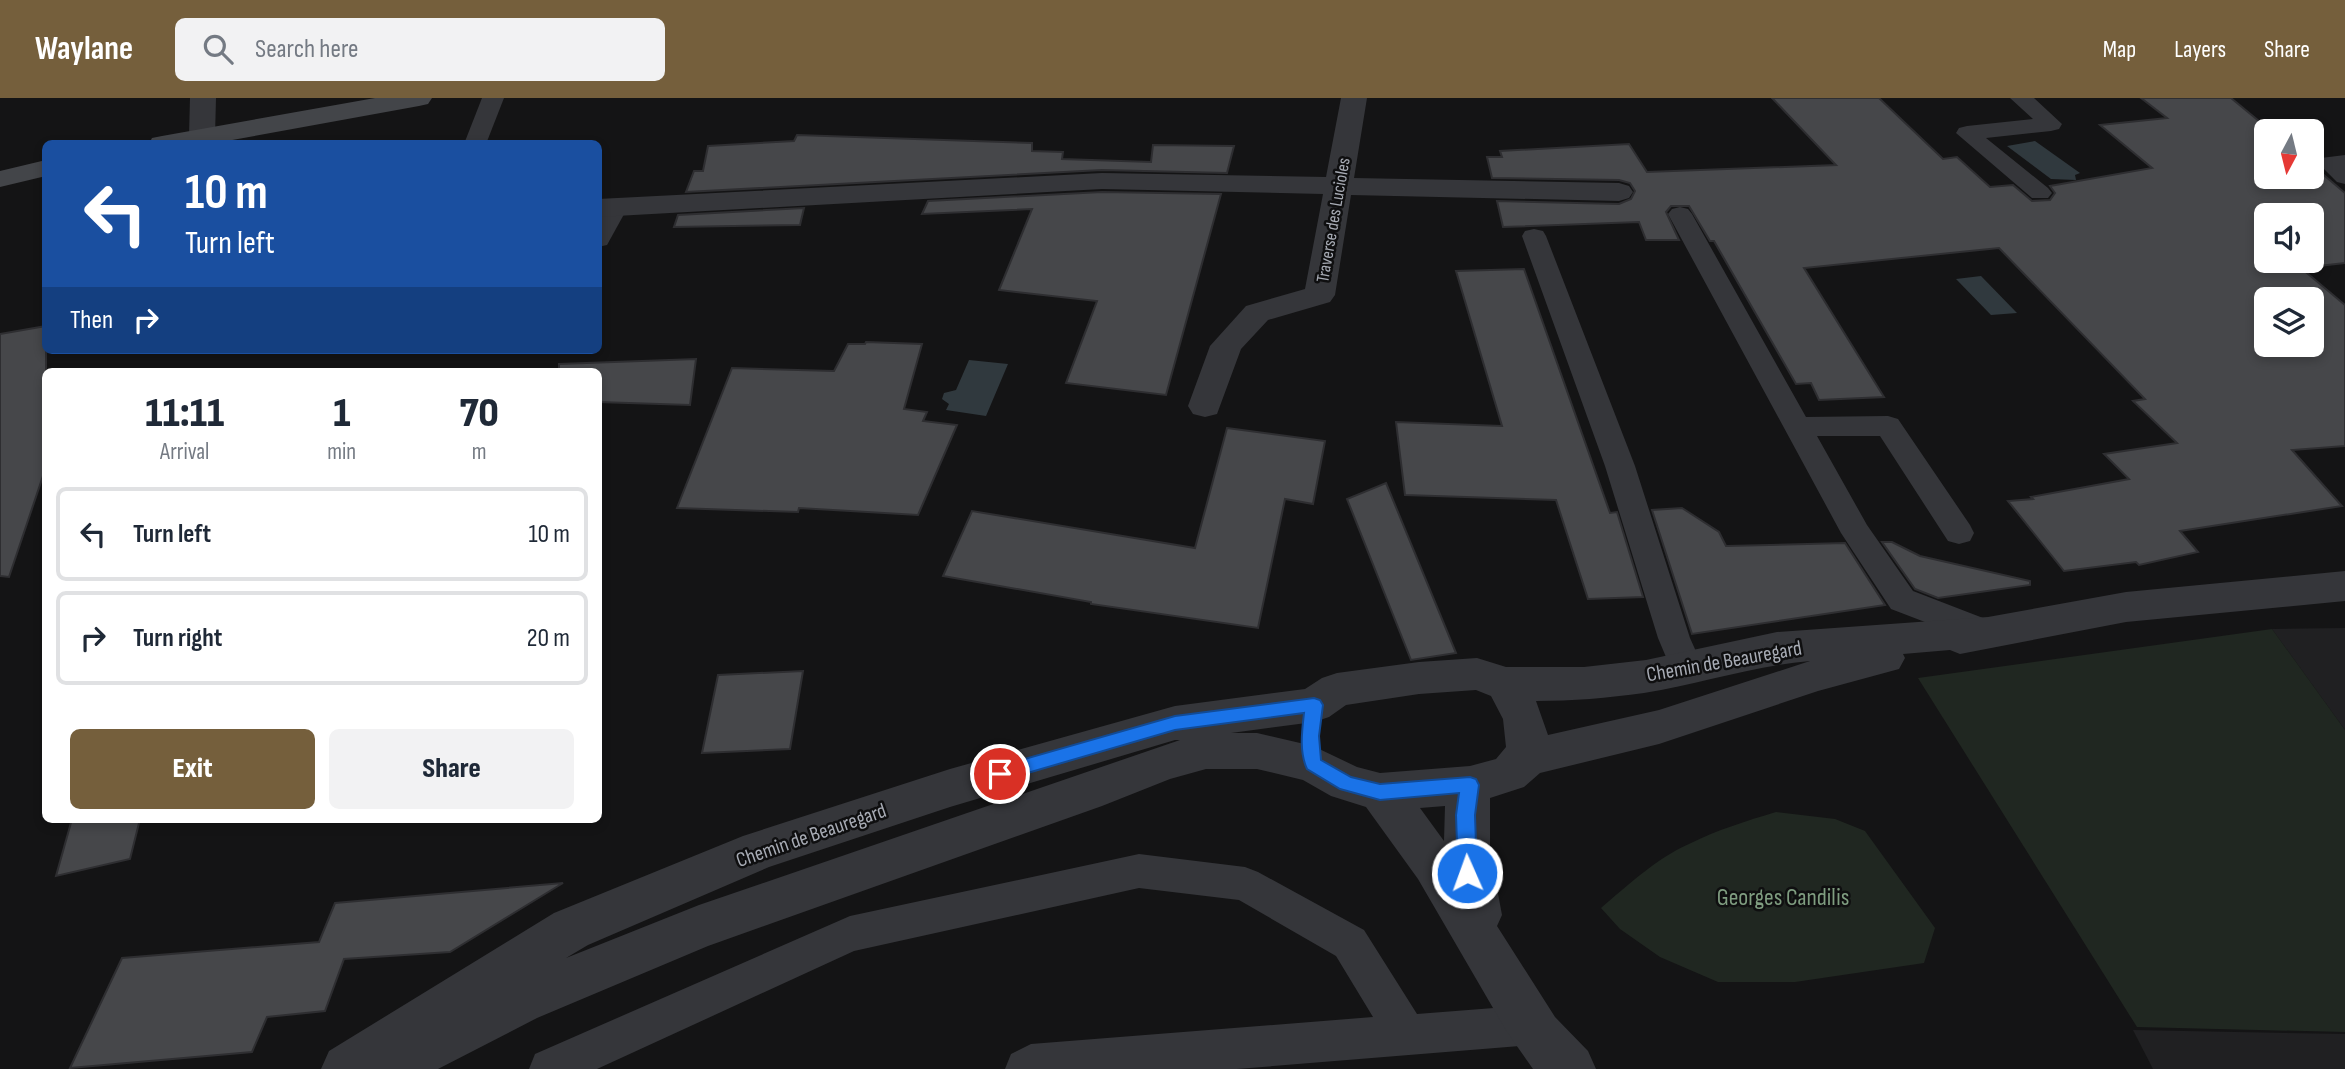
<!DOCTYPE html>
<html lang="en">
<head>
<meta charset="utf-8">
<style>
	:root { --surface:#fff; --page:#f2f2f3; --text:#1f2937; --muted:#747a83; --line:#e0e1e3; --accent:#755f3c }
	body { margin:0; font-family:"Sofia Sans Condensed",sans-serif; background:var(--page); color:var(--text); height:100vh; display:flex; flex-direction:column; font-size:26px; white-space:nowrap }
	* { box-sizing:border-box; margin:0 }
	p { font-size:23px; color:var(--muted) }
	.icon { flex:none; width:38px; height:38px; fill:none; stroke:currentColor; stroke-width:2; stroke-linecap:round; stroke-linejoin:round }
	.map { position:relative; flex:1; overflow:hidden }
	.details { position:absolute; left:42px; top:270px; width:560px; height:455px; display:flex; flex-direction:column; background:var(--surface); border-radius:10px; box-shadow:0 4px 10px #0003 }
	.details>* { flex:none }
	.guide { position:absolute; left:42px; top:42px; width:560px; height:214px; border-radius:10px; box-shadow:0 4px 10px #0003; background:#1a4fa0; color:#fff; overflow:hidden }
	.needle { width:46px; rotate:187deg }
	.tools { position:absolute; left:2254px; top:21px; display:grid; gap:14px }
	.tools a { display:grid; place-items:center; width:70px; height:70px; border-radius:10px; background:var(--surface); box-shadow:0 4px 10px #0003; font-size:35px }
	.pin { position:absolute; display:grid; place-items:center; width:60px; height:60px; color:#fff; margin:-30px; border:4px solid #fff; border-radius:50%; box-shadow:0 2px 7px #0007 }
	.me { position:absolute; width:77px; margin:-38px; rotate:358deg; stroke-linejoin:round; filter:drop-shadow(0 0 5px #0008) }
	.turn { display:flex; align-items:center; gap:24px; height:147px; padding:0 28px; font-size:32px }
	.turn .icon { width:91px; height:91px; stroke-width:2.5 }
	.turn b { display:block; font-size:49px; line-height:60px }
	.then { display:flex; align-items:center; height:66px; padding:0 28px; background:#0003; gap:14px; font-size:26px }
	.eta { display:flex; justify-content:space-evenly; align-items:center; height:119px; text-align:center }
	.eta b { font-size:42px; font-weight:800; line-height:49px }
	.action { display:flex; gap:14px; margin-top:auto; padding:14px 28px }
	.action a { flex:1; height:80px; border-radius:10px; background:var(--accent); color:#fff; font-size:28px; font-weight:800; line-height:80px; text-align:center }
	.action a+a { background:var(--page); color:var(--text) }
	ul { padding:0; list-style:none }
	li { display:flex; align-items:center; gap:21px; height:94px; margin:0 14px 10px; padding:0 14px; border:4px solid var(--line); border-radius:10px }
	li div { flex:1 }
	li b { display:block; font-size:26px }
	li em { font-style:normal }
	header { display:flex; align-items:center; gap:42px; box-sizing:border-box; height:98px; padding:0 35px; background:var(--accent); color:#fff }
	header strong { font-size:33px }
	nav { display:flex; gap:38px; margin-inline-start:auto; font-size:24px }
	.search { width:490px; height:63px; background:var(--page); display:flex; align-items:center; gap:18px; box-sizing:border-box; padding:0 24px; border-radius:10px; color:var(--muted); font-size:26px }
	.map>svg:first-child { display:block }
	.built { fill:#202022 }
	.green { fill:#202721 }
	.water { fill:#30393e }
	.building { fill:#46474a; stroke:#2e2e31; stroke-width:2; fill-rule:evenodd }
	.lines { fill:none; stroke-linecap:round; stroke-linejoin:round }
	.lane { fill:#35363a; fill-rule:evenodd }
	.street { fill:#35363a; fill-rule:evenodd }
	.secondary { fill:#434549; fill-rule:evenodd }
	.route { fill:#1a73e8; stroke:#114b97; stroke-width:2 }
	.labels { text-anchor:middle; stroke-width:5; stroke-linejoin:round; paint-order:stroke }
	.far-street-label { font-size:18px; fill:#a7abb4; stroke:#0f0f10 }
	.street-label { font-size:21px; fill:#a7abb4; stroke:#0f0f10 }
	.near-park-label { font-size:24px; fill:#7f9d80; stroke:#0f0f10 }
</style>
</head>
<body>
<header>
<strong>Waylane</strong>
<div class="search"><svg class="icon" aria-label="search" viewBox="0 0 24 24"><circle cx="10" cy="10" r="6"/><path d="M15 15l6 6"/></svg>Search here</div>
<nav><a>Map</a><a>Layers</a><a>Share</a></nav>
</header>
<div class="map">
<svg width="2345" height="971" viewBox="0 0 2345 971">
	<rect width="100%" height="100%" fill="#141415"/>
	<g class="built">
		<path d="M2345,530v102l-73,-101z"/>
		<path d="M2133,932l212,4v35h-192z"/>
	</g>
	<g class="green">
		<path d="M2272,531l73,101v302l-208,-5 -219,-349z"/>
		<path d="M1776,714l59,7 30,12 70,97 -11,35 -129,19h-77l-58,-25 -40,-28 -19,-21c26,-22 56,-50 88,-64 28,-14 57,-23 87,-32z"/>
	</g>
	<g class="water">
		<path d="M2035,43l45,32 -5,2 1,5 -25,-1 -44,-33z"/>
		<path d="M1981,178l36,37 -26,2 -35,-36z"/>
		<path d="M969,262l39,4 -22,52 -40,-6 3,-6 -7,-5 2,-6 12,-3z"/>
	</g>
	<g class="building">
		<path d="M1772,0h107l64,61 14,-2 33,30 23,-2 19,16 18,-1 5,-7 -5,-7 102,-18 -52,-43 67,-7 -26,-20h90l40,33h-5v46h46v-12l33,28v70l-44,5 44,37v141l-53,4 50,56 -162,25 18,21 -59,13 -3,-3 -72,9 -56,-70 25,-2 -2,-2 98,-18 -25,-25 73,-11 -44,-42 12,-2 -146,-151 -195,20 80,129 -65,3 -8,-17 -15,1 -82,-143h-4l-21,-35h-18l-5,6 13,28h-33l-7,-18 -136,5 -6,-26 122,3 12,-5 4,-8 -5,-8 -11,-3 -127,-2 -5,-21h15l-2,-6 129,-7 18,28 189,-7zM2266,117h46v46h-46zM2266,201h46v46h-46z"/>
		<path d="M797,37l235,8v8l31,1 -1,7 89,3 2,-17 81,1 -7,27 -125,-3 -416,22 8,-21h9l5,-25 86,-5z"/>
		<path d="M1102,94l119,2 -55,201 -100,-12 31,-82 -98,-11 33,-81 -110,5 6,-13z"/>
		<path d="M804,110l-4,17 -126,2 4,-12z"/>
		<path d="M1524,171l86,244 7,-1 26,85 -55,2 -32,-99 -151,-5 -9,-73 106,4 -46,-155z"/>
		<path d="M46,228v141l-37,110 -9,-1v-242z"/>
		<path d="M866,244l56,2 -18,65 23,3 -4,9 34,4 -39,90 -119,-7 -1,4 -121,-4 55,-140 102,3 14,-27h17z"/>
		<path d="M696,261l-6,46 -92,-3v-31h-39v-7z"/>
		<path d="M1227,330l98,13 -12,63 -28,-5 -27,129 -167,-24v-2l-148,-26 29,-65 223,37z"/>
		<path d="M1386,385l70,170 -45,7 -64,-161z"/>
		<path d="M1682,410l37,24 7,14 119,-3 40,62 -193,29 -40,-124z"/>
		<path d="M1882,444h10l28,14 110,25v4l-92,13 -23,-9z"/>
		<path d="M803,573l-13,78 -88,4 16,-78z"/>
		<path d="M72,721h68l-10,40 -74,17z"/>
		<path d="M563,785l-113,69 -106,7 -19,52 -58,6 -15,35 -182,16 52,-110 197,-16 16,-39z"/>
	</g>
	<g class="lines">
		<g class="lane">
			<path d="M482,0h22l-18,46h-22z"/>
			<path d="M2010,0h24l28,26 -3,5 -8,2 -65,7 62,50 4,5 -4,5h-16l-76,-65 3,-5 8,-2 66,-7z"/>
			<path d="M2345,57v29l-8,-2 -19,-19 3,-5z"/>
			<path d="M616,102l8,2 4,5 -21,38 -9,2v-30l10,-15z"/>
			<path d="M1680,109l8,2 4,5 114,203 82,-1 10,3 72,106 4,8 -4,8 -11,3 -11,-3 -68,-105h-63l50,89 46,66 83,32 5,9 -5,9 -11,4 -94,-36 -50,-76 -173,-319 4,-5z"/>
			<path d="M1534,131l9,2 3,5 89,230 55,172 13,29 -5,9 -12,4 -12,-4 -16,-38 -53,-172 -83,-230 3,-5z"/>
			<path d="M1139,756l106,13 13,5 106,58 53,84 115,-9 14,6 6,14 -6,14 -14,6 -295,24h-232l6,-15 20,-10 342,-27 -37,-61 -97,-56 -100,-12 -285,63 -257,118h-68l6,-15 315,-138z"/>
		</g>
		<g class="street">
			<path d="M190,0h26l-1,38 -3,6h-20l-3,-6z"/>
			<path d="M1341,0h26l-13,80 265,5 10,3 4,6 -4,6 -10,3 -268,-6 -16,100 -5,7 -62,18 -27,29 -24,65 -12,3 -12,-3 -5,-8 22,-60 36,-40 59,-17 18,-95 -221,-5 -504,28v-18l504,-26 224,4z"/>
			<path d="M2345,473v30l-219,21 -166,32 -10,-4 -47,4 2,4 -6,11 -81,22 -159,53 -119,29 -16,14 -34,11v53l12,64 -5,11 58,91 33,34 8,18h-63l-26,-37 -89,-153 -52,-72 -35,-11 -28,-16 -46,-11h-51l-36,10 -68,27 -394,140 -171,72 -99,51h-117l8,-18 225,-138 189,-77 207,-67 225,-63 130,-17 17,-11 15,-5 82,-11 58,-4 29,9h78l62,-7 131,-28 211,-15 138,-25zM1810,563l-151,49 -111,25 -12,-34c36,0 72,-3 108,-8 56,-9 109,-27 166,-32zM1476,592l15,6 12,23 3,28 -10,12 -26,7 -90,7 -23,-6 -44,-21 -56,-13h-26l83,-11 15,-5 17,-12 73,-11zM1175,642h5l-481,165 -133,53 22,-13 181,-78 181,-60zM1445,708l-1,35 -24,-33z"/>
		</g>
		<g class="secondary">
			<path d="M375,0h57l-4,6 -9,2 -209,38h-61l3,-6 10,-2z"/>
			<path d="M46,62v16l-46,11v-16z"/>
		</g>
	</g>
	<path class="route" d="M1314,600l6,2 3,5 -4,31 2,24 30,17 29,7 90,-7 6,2 3,6 -4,30 2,58 -3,6 -7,2 -6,-2 -3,-6 -2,-58 3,-22 -79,7 -40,-11 -33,-20c-8,-17 -5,-38 -3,-56l-129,17 -175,51 -7,-2 -2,-5 2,-6 182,-52z"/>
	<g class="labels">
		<g class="far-street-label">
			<text transform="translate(1333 122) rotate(-80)" y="6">Traverse des Lucioles</text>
		</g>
		<g class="street-label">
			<text transform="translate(1724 563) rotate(-10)" y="7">Chemin de Beauregard</text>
			<text transform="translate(811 737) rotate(-19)" y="7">Chemin de Beauregard</text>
		</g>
		<g class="near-park-label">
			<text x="1783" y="807">Georges Candilis</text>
		</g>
	</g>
</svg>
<div class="tools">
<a><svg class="needle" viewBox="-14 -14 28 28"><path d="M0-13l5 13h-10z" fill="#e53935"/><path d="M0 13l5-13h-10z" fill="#747a83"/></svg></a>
<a><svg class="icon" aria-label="sound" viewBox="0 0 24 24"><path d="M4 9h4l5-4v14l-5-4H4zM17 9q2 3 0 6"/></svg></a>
<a><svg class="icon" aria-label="layers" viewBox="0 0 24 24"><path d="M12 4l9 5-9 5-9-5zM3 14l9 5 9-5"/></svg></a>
</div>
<div class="pin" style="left:1000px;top:676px;background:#d93025"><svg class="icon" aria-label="arrive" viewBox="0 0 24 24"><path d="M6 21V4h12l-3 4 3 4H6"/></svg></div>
<svg class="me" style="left:1467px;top:775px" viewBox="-20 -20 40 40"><circle r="17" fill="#1a73e8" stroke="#fff" stroke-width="3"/><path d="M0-11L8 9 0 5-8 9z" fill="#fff"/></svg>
<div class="guide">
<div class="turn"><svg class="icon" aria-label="left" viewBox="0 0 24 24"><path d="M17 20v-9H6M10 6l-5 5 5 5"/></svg><div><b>10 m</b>Turn left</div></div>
<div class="then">Then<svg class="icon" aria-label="right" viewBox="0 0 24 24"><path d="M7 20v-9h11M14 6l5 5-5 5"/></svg></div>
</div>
<section class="details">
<div class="eta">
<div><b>11:11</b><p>Arrival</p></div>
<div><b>1</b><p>min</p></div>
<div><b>70</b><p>m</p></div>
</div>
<ul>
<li><svg class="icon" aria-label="left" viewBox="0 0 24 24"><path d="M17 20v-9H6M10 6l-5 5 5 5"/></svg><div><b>Turn left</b></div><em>10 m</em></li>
<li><svg class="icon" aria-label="right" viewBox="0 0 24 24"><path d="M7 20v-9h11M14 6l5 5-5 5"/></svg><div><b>Turn right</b></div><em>20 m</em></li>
</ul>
<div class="action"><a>Exit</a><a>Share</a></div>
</section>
</div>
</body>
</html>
